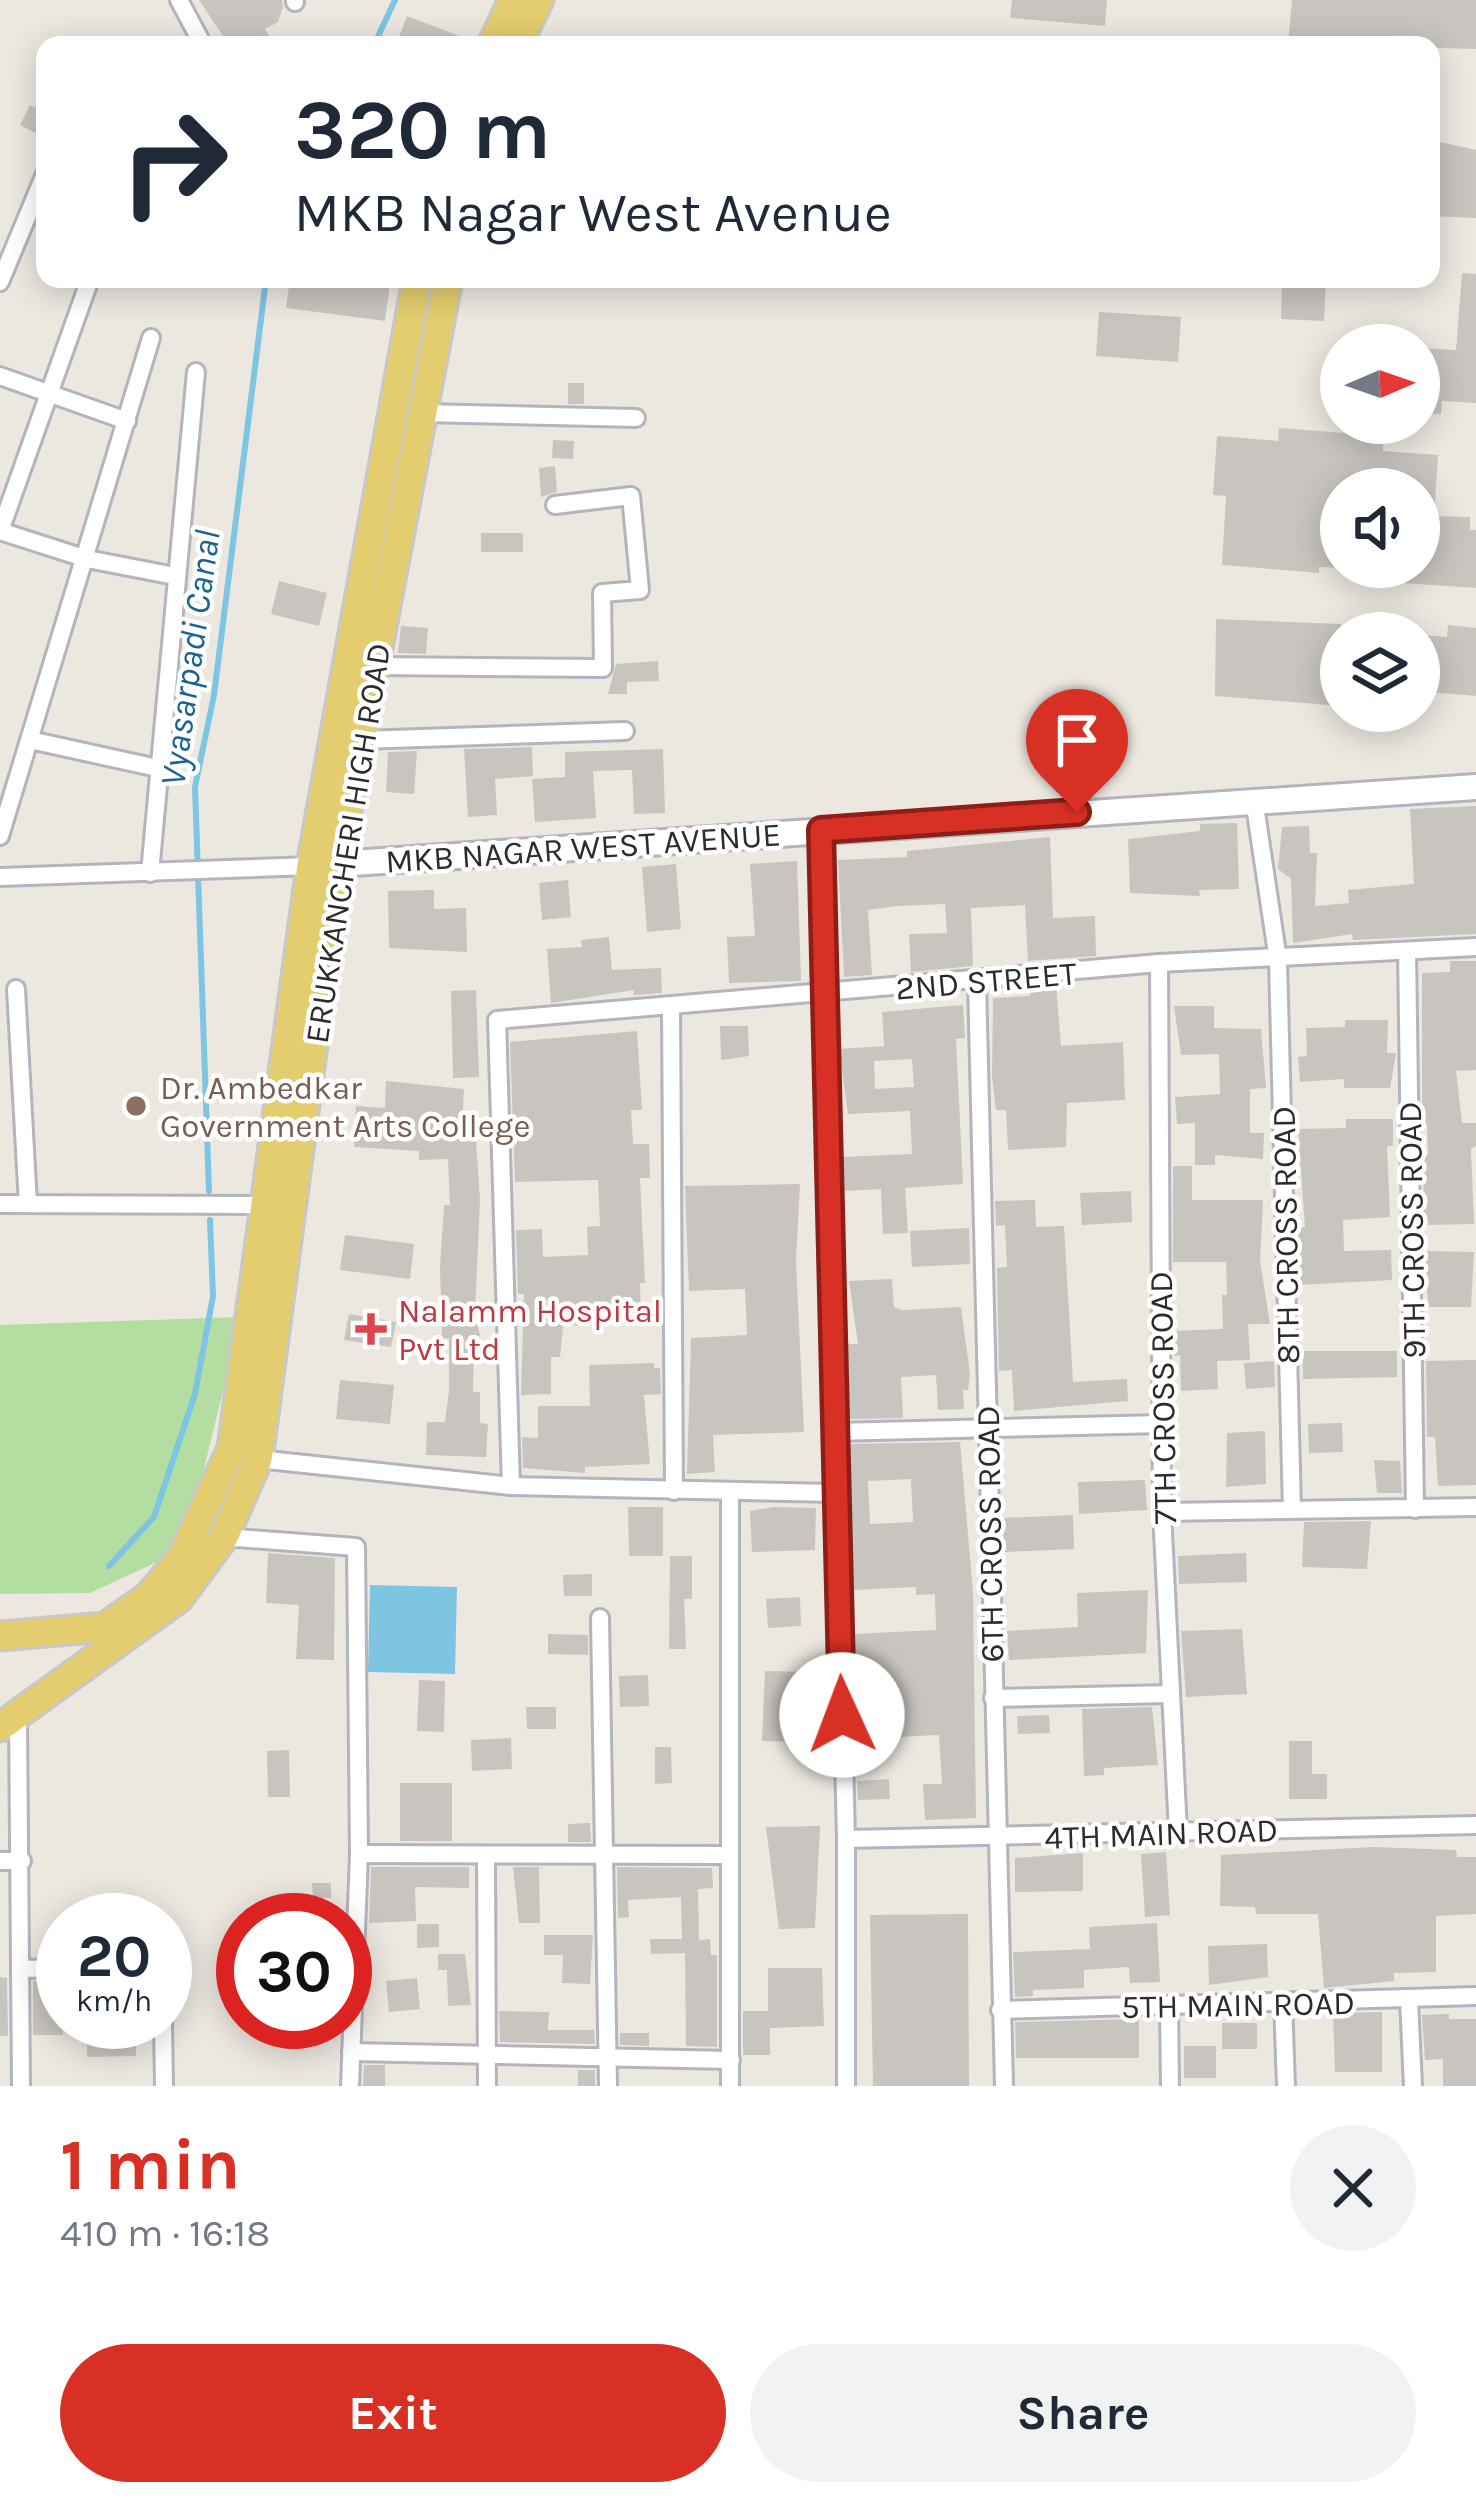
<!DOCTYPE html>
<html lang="en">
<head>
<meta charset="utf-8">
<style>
	:root { --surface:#fff; --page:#f2f2f3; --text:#1f2937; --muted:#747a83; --accent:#d93025 }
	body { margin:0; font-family:Karla,sans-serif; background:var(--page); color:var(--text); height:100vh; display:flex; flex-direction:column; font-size:45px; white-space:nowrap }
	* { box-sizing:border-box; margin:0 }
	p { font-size:39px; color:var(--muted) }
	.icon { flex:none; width:66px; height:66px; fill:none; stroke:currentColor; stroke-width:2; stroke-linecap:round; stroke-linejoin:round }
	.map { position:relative; height:2086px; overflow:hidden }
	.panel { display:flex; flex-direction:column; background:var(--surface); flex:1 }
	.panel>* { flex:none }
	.banner { position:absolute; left:36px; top:36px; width:1404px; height:252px; border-radius:24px; box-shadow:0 6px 30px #0003; background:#fff; color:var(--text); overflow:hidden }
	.needle { width:78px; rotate:88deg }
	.buttons { position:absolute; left:1320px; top:324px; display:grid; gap:24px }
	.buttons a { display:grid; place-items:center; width:120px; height:120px; border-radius:50%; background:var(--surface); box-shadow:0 6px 30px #0003; font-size:60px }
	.speed { position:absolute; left:36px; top:1893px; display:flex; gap:24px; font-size:60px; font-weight:700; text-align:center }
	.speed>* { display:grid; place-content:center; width:156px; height:156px; border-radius:50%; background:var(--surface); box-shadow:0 6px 30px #0003; line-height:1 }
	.speed small { font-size:30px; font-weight:400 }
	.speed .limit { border:18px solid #d22; background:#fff; color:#111 }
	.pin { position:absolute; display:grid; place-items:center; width:102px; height:102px; color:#fff; margin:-123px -51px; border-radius:50% 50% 50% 0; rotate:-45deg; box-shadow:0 0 12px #0007 }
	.pin .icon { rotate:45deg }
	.me { position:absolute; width:132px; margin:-66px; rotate:358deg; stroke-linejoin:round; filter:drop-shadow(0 0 9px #0008) }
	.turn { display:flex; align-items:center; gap:42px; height:252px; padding:0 60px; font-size:54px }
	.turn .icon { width:156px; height:156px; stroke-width:2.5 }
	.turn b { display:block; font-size:84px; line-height:102px }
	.round { display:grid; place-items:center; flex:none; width:126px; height:126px; border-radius:63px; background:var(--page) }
	.head { display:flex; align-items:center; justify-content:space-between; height:204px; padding:0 60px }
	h1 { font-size:72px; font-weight:700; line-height:90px; color:var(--accent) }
	.primary-button { display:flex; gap:24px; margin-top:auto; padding:24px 60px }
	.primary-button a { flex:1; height:138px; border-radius:72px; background:var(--accent); color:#fff; font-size:48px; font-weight:700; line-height:138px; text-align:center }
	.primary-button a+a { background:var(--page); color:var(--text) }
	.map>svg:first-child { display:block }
	.green { fill:#b4dda2 }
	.water { fill:#7ec4e3 }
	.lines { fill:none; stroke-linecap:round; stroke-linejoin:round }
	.stream { stroke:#7ec4e3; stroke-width:6 }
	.building { fill:#c8c4bf; fill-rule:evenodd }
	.minor-casing { stroke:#b3b5be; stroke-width:22 }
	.secondary-casing { stroke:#b3b5be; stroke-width:30 }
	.primary-casing { stroke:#c8c8c8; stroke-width:33 }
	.minor { stroke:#fff; stroke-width:16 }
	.secondary { stroke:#fff; stroke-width:24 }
	.primary { stroke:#e3cd6e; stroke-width:27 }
	.route-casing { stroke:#8d1f18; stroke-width:30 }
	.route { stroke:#d93025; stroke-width:21 }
	.education-dot { fill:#8d6e63; stroke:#fff; stroke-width:4.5 }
	.health-dot { fill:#e0444e; stroke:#fff; stroke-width:4.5 }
	.labels { text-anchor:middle; stroke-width:9; stroke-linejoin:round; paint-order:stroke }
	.street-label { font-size:33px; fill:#2c2c2c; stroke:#fff }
	.education-label { font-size:33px; fill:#785e54; stroke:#fff; text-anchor:start }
	.health-label { font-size:33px; fill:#be3a42; stroke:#fff; text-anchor:start }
	.water-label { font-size:36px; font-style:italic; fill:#1b6491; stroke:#fff }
</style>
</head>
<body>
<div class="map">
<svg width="1476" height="2086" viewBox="0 0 1476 2086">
	<rect width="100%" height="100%" fill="#ece8e0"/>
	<path class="green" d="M241,1317l-40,164 -29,74 -82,38 -90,1v-269z"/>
	<path class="water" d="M370,1585l87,2 -2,87 -87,-2z"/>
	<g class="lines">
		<g class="stream">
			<path d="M374,45l21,-45"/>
			<path d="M209,1191l-14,-404 19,-92 52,-416"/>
			<path d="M109,1566l45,-49 41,-123 18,-98 -3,-76"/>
		</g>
	</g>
	<g class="building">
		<path d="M199,0h83l1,7 -5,15 -13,7 4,7 -13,9h-27z"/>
		<path d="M1012,0h95l-2,26 -95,-8z"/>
		<path d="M1292,0h184v49l-188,-5z"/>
		<path d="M407,16l68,26 -1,3h-78z"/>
		<path d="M30,105l15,8v25l-25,-13z"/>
		<path d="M1431,140l45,10v68l-45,-2z"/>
		<path d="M1462,273l14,1v129l-34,-2 -1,13 -22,-1v-65l37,2z"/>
		<path d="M290,279l100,5 -5,37 -99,-13z"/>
		<path d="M1282,279h44l-2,42 -43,-2z"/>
		<path d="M1099,312l82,5 -3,45 -82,-6z"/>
		<rect x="568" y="383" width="16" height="21"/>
		<path d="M1279,428l105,8 -1,15 55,4 -4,61 36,1v13h6v58l-87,-6 1,-15h29v-78h-78v79l-22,-1v6l-97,-8 4,-69 -13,-1 4,-59 61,5z"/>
		<path d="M553,440l21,1 -1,18 -21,-1z"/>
		<path d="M555,466l2,26 -16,5 -2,-29z"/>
		<rect x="481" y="533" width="42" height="19"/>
		<path d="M279,581l48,12 -8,33 -48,-12z"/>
		<path d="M1216,619l125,5v82l-126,-10z"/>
		<path d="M1448,625l28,3v68l-57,-5v-56l28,2z"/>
		<path d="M401,626l27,2 -2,26 -28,-1z"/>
		<path d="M658,661l1,20 -32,1v12h-19l8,-30z"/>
		<path d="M532,747l1,29 -38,3 2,36 -29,2 -4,-68z"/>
		<path d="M663,749l2,64 -31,1 -2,-44 -39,1 3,47 -61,4 -3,-43 33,-2v-25z"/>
		<path d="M417,751l-3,43 -28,-2 2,-40z"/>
		<path d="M1476,806v128l-123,6 -1,-6 -59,9 -2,-64 -13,-10 4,-42 27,-1 1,27h7l-2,53 34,-3 -1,-13 66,-6 -4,-75z"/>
		<path d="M1237,823l2,66 -40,1 1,6 -70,-3 -2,-54 72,-8v-7z"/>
		<path d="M1050,837l3,81 42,-2 1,40 -68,5 -3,-56 -54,3 2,58 -62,6 -2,-38 38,-1 -2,-29 -48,2 -29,4 4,65 -28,2 -6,-117 69,-3v-6z"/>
		<path d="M797,861l4,120 -72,2 -2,-46 28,-1 -5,-72z"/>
		<path d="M676,864l5,65 -34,3 -5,-65z"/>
		<path d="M568,880l3,37 -29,3 -3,-37z"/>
		<path d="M434,890v19l32,-1 1,44 -78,-4 -1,-57z"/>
		<path d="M609,937l3,33 49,-2 1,25 -28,2v-5l-83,13 -4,-54 35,-2 -1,-7z"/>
		<path d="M1450,961h26v109l-20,1 6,52h14v23l-5,3 3,75 -50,1 -1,-69 5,-1 -1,-31h-5v-151l28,-1z"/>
		<path d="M1056,985l5,61 62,-4 2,58 -58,3 -1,44 -58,3 -2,-40h-10l-4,-34 1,-78 37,-2v-9z"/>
		<path d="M476,990l3,87 -26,1 -2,-87z"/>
		<path d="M963,1005l2,33 -9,1 7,145 -58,4 3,45 -25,1 -2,-45 -38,2 -1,-34 70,-3 -2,-43 -62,3 -9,-65 45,-3 -2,-34zM912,1059l2,28 -39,2 -1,-28z"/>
		<path d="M1174,1006h40v22l47,1 5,59 -16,1v44h14l-1,26 -48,-4v10h-20v-42l-18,1 -2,-27 45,-3 -1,-40 -38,1z"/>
		<path d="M1345,1020h43l-1,33h9l-6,35h-46v-9l-44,3 -2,-25 9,-1 -1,-28 39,-1z"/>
		<path d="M720,1026h28l1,30 -28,4z"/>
		<path d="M637,1031l5,79h-11l2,34h16l1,34h-10l5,105h-5l1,39 -78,4 -3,31h-9v37l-30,1 3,-101h-6l-2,-64 26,-1 1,28 45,-2 -1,-28 13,-1 -2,-46 -83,2 -5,-140z"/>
		<path d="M386,1081l78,8 -2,36 13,1 5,73 -5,114 5,23 -6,1 -1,55h7v31l8,1 -2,33 -60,-2 1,-33h18l4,-31v-53l-7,1 -2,-73 4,-61h6l-2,-46 -29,1v-9l-65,-4 2,-41 29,2z"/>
		<path d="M1346,1119h47v27h-6l3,71 -47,3 1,31 47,-1 1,30 -93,5 -1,-58h7l-7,-98 48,-1z"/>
		<path d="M1173,1166h19v34h71l-3,61 10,63h-22l2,36 -33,1 1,28 -37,2 -1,-36 -6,1v-25l49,-2 -1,-34h5l-1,-33h-53z"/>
		<path d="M800,1184l-4,77 8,171 -91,3 2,37 -28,2 4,-136 56,-3 -2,-46 -56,2 -4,-105z"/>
		<path d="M1131,1191l1,31 -50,3 -2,-32z"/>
		<path d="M1035,1200l1,27 28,-1 9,156 54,-3 1,22 -114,10 -2,-41 -13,1 -2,-103 10,-1 -2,-42 -9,1 -1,-25z"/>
		<path d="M969,1228l1,36 -58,3 -2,-36z"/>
		<path d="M345,1235l69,9 -4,35 -70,-9z"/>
		<path d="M1425,1251l49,1 -3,55h-43z"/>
		<path d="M892,1279l2,28 8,3 59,-3 9,67 -2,16h-5l1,19 -26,1 -2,-35 -35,2 2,41 -55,1 -1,-75h11l-9,-63z"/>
		<path d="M349,1314l47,8 -5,25 -47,-7z"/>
		<path d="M1303,1351h94v26l-94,2z"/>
		<path d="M1476,1360v125l-38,1 -3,-49h-8l-1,-76z"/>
		<path d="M1274,1361l1,26 -29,2 -2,-26z"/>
		<path d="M654,1363v5h6l1,26 -17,1 6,69 -65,3v6l-62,-5 -1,-31 16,1v-32h52l-1,-41z"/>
		<path d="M340,1380l54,5 -4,39 -54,-5z"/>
		<path d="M1342,1423l1,29 -34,1 -1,-29z"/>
		<path d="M1265,1431l1,53 -40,3 1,-54z"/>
		<path d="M960,1442l13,150 3,226 -51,2 -2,-36h19l-3,-49 -83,4 -2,-105 82,-4 -1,-36 -19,1v-8l-63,3 -4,-146zM911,1479l2,43 -43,2 -2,-43z"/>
		<path d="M1374,1460l26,1 2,32h-25z"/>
		<path d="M1145,1480l2,30 -68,4 -1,-32z"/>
		<path d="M628,1507h35v49h-34z"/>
		<path d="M773,1507l43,1 -1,42 -63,2 -2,-41z"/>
		<path d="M1073,1515l1,34 -70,3 -1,-34z"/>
		<path d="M1371,1521l-4,48 -65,-2 2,-45z"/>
		<path d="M268,1553l67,5 -1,102 -38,-1 3,-54 -33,-2z"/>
		<path d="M1246,1553l1,29 -68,2 -1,-28z"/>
		<path d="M670,1556h22v43h-8l2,50h-17z"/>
		<path d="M592,1574v22h-28l-1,-21z"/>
		<path d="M1148,1590l-2,63 -137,7 -2,-29 71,-4 -1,-34z"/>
		<path d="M800,1597l1,29 -33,2 -2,-29z"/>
		<path d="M1242,1629l5,65 -61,3 -5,-66z"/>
		<path d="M548,1634l40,1v20l-40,-1z"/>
		<path d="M765,1671l48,1 3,70 -54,-1z"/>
		<path d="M648,1675l1,31 -29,1 -1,-31z"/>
		<path d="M419,1680l26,1 -1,51 -27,-1z"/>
		<path d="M526,1707h30v22h-29z"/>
		<path d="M1152,1707l6,58 -54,3v7l-20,1 -2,-67z"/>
		<path d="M1049,1715l1,18 -32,1 -1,-18z"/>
		<path d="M511,1738l1,31 -40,2 -1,-31z"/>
		<path d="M1289,1741h23v33h15v25h-38z"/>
		<path d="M655,1747h16l1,36 -17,1z"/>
		<path d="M289,1750l1,47h-22l-1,-46z"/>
		<path d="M889,1779l1,20 -32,1 -1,-19z"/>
		<rect x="400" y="1783" width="52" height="58"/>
		<path d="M590,1823l1,19h-23v-18z"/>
		<path d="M820,1826l-5,102 -36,1 -13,-102z"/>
		<path d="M1373,1847l83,3 1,7h19v57l-40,2v56l-42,1v8l-70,7 -6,-74h-62l-1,-7 -35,-1 1,-51z"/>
		<path d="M1166,1852l4,63 -25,2 -4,-63z"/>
		<path d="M1083,1853v38l-68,1v-34z"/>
		<path d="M371,1867h98v21l-54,-1 1,34 -47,2z"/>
		<path d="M513,1867h26l1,56h-21z"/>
		<path d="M617,1867l95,1 1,20 -15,1 1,51 11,-1 1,16h6v92l-31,-1 -1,-93 -34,1 -1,-15h32l-1,-42 -53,3 1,17 -11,1z"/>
		<path d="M312,1883h19v15h-18z"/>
		<path d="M262,1901l47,2 -1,17 -47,-1z"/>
		<path d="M968,1914l1,172h-96l-3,-171z"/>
		<path d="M1157,1923l3,59 -30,1 -1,-16 -45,3v18l-51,2v6l-18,1 -2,-45 77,-3 -1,-22z"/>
		<path d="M417,1924h22v23l-22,1z"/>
		<path d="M544,1935h49l-3,49 -28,-1 1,-28h-19z"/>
		<path d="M1267,1944l1,33 -59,8 -1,-39z"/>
		<path d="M438,1954h27l6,51 -23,1 -1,-36h-9z"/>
		<path d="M768,1968h54l2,58 -54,2v27h-27v-44h25z"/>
		<path d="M0,1977l7,1 1,58h-8z"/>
		<path d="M417,1978l3,31 -31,3 -3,-31z"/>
		<rect x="33" y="1981" width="30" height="54"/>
		<path d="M499,2011l50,1 -1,18h46l1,14 -95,-2z"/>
		<path d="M1382,2012v60h-47l-2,-59z"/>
		<path d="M1449,2014v5h27v67h-33v-27l-18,1 -3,-45z"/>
		<path d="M1139,2019v39h-123l-1,-36z"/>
		<path d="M116,2022h20v34l-49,1v-26l29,-1z"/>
		<rect x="1222" y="2023" width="35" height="26"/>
		<path d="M620,2033h29v13l-29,-1z"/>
		<rect x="1184" y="2046" width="32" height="32"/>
		<path d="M364,2065h21v21h-22z"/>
		<rect x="578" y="2070" width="17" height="16"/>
	</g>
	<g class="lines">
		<defs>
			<g id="minor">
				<path d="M179,0l24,45"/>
				<path d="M295,2v-2"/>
				<path d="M0,282l45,-108"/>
				<path d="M0,376l127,45"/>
				<path d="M422,413l214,5"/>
				<path d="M0,531l90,-252"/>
				<path d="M0,531l87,28 88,17"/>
				<path d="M375,666l228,2 -1,-75 38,-3 -9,-94 -76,9"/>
				<path d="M30,740l132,29"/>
				<path d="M361,740l264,-9"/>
				<path d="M1254,799l24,161 14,550"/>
				<path d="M821,830l25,1009v247"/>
				<path d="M0,836l151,-498"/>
				<path d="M150,873l46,-501"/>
				<path d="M0,877l311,-11"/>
				<path d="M1407,951l8,558"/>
				<path d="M1159,963l3,549 16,320"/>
				<path d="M977,982l27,1104"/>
				<path d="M16,989l12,215"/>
				<path d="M671,1008l3,483"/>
				<path d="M0,1204l273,1"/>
				<path d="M834,1432l328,-8"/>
				<path d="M258,1459l253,27 324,7"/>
				<path d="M511,1486l-14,-466 662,-57 317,-16"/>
				<path d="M730,1494v592"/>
				<path d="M1162,1512l314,-5"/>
				<path d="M224,1537l132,10 3,307 -9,232"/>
				<path d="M600,1618l8,468"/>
				<path d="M993,1698l178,-4"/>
				<path d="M18,1717l3,369"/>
				<path d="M846,1839l630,-14"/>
				<path d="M359,1854l371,1"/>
				<path d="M486,1856l1,230"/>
				<path d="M0,1861h22"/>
				<path d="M20,1969l43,-1"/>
				<path d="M1409,2000l4,86"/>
				<path d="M1283,2002l3,84"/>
				<path d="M1169,2005l1,81"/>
				<path d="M1000,2010l476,-14"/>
				<path d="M163,2022l1,64"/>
				<path d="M351,2052l380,8"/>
			</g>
			<path id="secondary" d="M323,865l1153,-78"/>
			<g id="primary">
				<path d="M492,45l21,-45"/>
				<path d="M517,45l22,-45"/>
				<path d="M0,1636l105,-9 44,-31 33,-39 50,-109 79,-582 106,-587"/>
				<path d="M0,1727l179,-129 45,-61 34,-78 79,-595 111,-585"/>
			</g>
		</defs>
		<use href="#minor" class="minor-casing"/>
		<use href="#secondary" class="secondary-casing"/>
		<use href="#primary" class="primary-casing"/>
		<use href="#minor" class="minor"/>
		<use href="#secondary" class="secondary"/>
		<use href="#primary" class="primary"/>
	</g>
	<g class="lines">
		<defs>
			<path id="route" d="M842,1715l-21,-885 256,-18"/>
		</defs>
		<use href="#route" class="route-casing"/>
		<use href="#route" class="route"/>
	</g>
	<circle class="education-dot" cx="136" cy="1106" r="12"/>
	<path class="health-dot" d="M365 1311h12v12h12v12h-12v12h-12v-12h-12v-12h12z"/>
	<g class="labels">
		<g class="street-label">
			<text transform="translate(347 843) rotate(-81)" y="12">ERUKKANCHERI HIGH ROAD</text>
			<text transform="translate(583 847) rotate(-4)" y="12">MKB NAGAR WEST AVENUE</text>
			<text transform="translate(986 980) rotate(-5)" y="12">2ND STREET</text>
			<text transform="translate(1411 1230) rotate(-91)" y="12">9TH CROSS ROAD</text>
			<text transform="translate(1285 1235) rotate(-91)" y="12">8TH CROSS ROAD</text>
			<text transform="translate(1162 1398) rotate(-91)" y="12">7TH CROSS ROAD</text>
			<text transform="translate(989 1534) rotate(-91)" y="12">6TH CROSS ROAD</text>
			<text transform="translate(1161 1833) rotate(-2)" y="12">4TH MAIN ROAD</text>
			<text transform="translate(1238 2004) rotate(-1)" y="12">5TH MAIN ROAD</text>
		</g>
		<g class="education-label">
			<text x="160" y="1099">Dr. Ambedkar<tspan x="160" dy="38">Government Arts College</tspan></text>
		</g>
		<g class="health-label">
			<text x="398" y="1322">Nalamm Hospital<tspan x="398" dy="38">Pvt Ltd</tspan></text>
		</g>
		<g class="water-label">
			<text transform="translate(189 658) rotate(-82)" y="13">Vyasarpadi Canal</text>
		</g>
	</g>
</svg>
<div class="buttons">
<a><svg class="needle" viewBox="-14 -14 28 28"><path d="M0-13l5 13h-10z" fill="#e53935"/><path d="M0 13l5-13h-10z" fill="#747a83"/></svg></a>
<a><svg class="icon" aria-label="sound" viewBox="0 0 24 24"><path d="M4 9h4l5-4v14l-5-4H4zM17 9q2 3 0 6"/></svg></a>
<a><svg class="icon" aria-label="layers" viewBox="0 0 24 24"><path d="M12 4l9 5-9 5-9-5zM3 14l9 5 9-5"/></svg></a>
</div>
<div class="speed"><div>20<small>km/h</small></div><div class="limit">30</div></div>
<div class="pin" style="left:1077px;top:812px;background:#d93025"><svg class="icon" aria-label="arrive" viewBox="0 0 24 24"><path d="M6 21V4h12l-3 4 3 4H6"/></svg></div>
<svg class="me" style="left:842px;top:1715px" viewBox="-20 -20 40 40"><circle r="19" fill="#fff"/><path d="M0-13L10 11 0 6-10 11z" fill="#d93025"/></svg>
<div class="banner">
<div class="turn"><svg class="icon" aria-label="right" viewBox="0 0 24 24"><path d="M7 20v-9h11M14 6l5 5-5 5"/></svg><div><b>320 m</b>MKB Nagar West Avenue</div></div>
</div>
</div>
<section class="panel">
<div class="head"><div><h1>1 min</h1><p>410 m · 16:18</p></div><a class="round"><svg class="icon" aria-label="close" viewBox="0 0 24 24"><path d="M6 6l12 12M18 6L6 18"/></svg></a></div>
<div class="primary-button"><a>Exit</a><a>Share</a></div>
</section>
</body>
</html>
